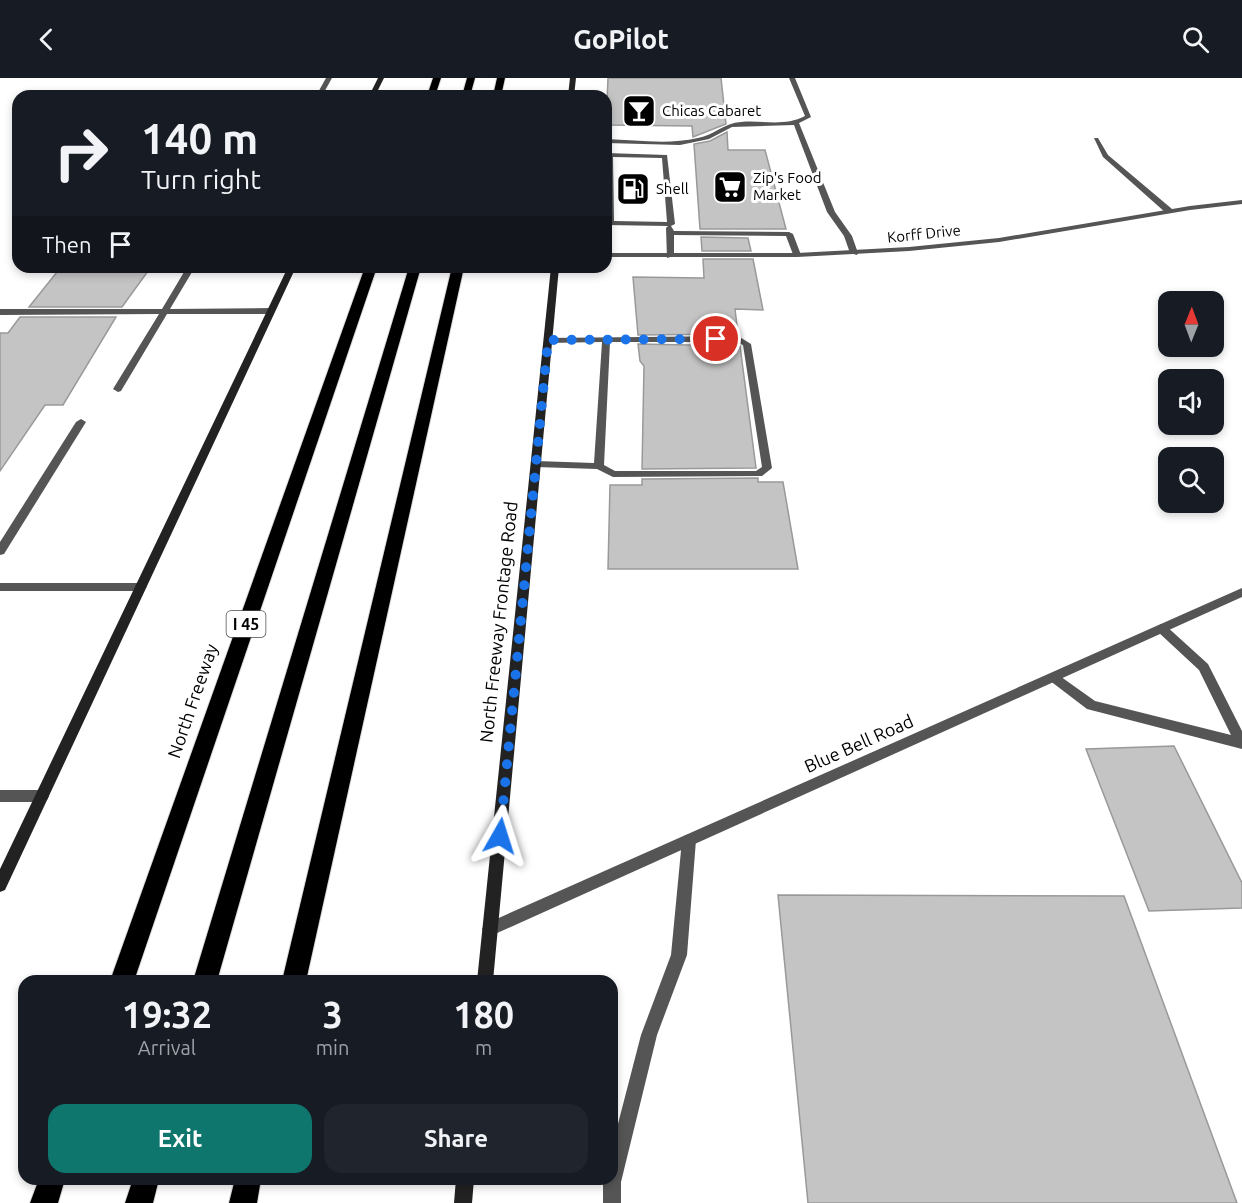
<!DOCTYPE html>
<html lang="en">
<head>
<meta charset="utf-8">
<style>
	:root { --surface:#171b24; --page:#20242c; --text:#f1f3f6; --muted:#9ea1a6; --accent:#0f766e }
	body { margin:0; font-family:Ubuntu,sans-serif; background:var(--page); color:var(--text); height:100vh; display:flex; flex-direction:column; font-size:22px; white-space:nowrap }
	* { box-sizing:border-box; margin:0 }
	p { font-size:20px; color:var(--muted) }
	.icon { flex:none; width:33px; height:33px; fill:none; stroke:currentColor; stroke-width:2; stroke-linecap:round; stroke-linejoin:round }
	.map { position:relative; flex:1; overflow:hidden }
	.details { position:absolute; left:18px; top:897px; width:600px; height:210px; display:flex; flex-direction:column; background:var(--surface); border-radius:18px; box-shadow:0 3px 9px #0003 }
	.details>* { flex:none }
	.top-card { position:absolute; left:12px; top:12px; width:600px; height:183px; border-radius:18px; box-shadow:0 3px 9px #0003; background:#171b24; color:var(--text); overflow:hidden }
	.needle { width:39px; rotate:1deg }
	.buttons { position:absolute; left:1158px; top:213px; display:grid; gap:12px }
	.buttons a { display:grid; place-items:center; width:66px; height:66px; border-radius:12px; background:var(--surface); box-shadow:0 3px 9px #0003; font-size:30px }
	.pin { position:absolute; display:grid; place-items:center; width:51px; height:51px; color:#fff; margin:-26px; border:3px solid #fff; border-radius:50%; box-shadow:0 2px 6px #0007 }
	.me { position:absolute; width:66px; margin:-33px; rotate:6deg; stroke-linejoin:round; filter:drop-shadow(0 0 4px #0008) }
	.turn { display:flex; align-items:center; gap:21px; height:126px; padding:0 30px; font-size:27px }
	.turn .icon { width:78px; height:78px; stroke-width:2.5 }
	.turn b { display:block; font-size:42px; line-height:51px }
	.then { display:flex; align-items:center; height:57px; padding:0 30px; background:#0003; gap:12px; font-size:22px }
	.eta { display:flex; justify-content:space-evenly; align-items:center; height:102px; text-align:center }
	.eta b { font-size:36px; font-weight:600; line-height:42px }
	.primary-button { display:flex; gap:12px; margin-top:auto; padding:12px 30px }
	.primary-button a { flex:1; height:69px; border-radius:18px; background:var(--accent); color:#fff; font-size:24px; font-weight:600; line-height:69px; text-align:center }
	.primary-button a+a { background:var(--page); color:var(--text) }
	header { display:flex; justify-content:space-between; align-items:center; height:78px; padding:0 30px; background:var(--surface); font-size:27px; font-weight:600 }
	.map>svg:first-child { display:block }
	.building { fill:#c4c4c4; stroke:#999; stroke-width:1.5 }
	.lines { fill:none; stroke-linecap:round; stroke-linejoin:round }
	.highway-casing { stroke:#dbdbdb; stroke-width:2 }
	.lane { fill:#555; fill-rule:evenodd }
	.street { fill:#555; fill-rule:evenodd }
	.secondary { fill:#222; fill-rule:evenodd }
	.highway { fill:#000; fill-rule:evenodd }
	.route { stroke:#1a73e8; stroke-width:10; stroke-dasharray:0 18 }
	.labels { text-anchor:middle; stroke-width:6; stroke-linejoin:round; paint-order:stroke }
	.far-poi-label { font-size:15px; fill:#000; stroke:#fff; text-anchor:start }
	.far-street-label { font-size:15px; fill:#000; stroke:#fff }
	.shield { fill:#fff; stroke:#4c4c4c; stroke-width:1.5 }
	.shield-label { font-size:16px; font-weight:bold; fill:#000 }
	.street-label { font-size:18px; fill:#000; stroke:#fff }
</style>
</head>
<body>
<header><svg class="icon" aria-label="back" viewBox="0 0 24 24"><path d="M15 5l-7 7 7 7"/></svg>GoPilot<svg class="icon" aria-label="search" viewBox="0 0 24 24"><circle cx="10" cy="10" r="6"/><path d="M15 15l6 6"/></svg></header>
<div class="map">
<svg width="1242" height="1125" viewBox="0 0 1242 1125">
	<rect width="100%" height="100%" fill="#fff"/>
	<g class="building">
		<path d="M608,0h113l5,46 -33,13 -1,-11 -86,-1z"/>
		<path d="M727,54l1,18h37l21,79h-86l-6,-85 16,-3z"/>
		<path d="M701,159l47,1 3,13h-49z"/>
		<path d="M703,181h50l10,51 -28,-1 3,25 -100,1 -5,-58 71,1z"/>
		<path d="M61,189h90l-29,40h-93z"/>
		<path d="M20,239h96l-53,88h-18l-45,66v-138h8z"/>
		<path d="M638,266l102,2 16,122 -114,1 2,-103 -4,-5z"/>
		<path d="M758,400v4h25l15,87h-190l2,-84h32v-6z"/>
		<path d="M1174,668l68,137v25l-93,3 -63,-162z"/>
		<path d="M778,817l346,1 113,307h-429z"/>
	</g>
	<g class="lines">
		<defs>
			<g id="highway">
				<path d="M433,0h8l-6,18h-8z"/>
				<path d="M467,0h8l-5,18h-8z"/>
				<path d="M497,0h8l-4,18h-8z"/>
				<path d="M365,189h12l-243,714h-24z"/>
				<path d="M409,189h12l-204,714h-24z"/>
				<path d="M452,189h12l-158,714h-24z"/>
				<path d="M39,1101h26l-7,24h-28z"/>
				<path d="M133,1101h26l-6,24h-28z"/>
				<path d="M235,1101h26l-4,24h-28z"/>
			</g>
		</defs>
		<use href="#highway" class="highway-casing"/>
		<g class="lane">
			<path d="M326,0h6l-10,18h-6z"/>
			<path d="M789,0h6l16,39 -12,6 36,89 17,24 6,17 -1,2 -7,-2 -6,-17 -17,-24 -33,-87 -62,2 -23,12 -29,6 -74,-2v-4c31,1 62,6 92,-1 16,-3 26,-15 43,-16 22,-2 43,5 64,-6z"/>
			<path d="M1094,60h4l10,17 64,54v4h-6l-63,-56z"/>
			<path d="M606,75l61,2 8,69 -4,2 3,5 115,1 4,2 8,21 -7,2 -8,-21 -112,-1v21l-7,2 -1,-30 2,-2 -62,-1zM613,79l49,1 5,64 -53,-1z"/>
			<path d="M187,189h8l-25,42 101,-1 4,3 -4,3h-104l-46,77 -3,1 -5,-3 46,-75 -159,1v-6h162z"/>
			<path d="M738,258l13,8 21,124 -10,8 -149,1 -16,-8 -61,-2 -5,-3 5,-3 58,2 8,-121 -54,1 -3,-1v-4zM610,264h126l7,3 19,122 -6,4h-141l-11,-6z"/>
			<path d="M81,341l5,3 -82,132 -4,1v-13l76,-120z"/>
			<path d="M0,505h141l6,4 -6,4h-141z"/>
			<path d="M1161,546l4,1 43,39 34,67v18l-155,-40 -38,-29 -2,-3 2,-3h8l38,27 136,34 -32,-65 -42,-39 -2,-3z"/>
			<path d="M0,712h42l5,2 2,4 -2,4 -5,2h-42z"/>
			<path d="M689,756l5,2 2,4 -9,115 -30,80 -36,147v21h-18v-21l1,-3h8v-32l29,-112 30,-80 11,-115 2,-4z"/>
		</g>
		<g class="street">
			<path d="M1242,122v4l-52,6 -191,32 -90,9 -112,6h-191v-4h191l112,-6 90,-9 191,-32z"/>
			<path d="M1242,510v9l-747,337 -5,2 -5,-2 -3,-5 3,-5z"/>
		</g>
		<g class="secondary">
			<path d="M378,0h6l-9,18h-6z"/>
			<path d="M570,0h6l-2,18h-6z"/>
			<path d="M288,189h8l-291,623 -5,2v-23z"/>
			<path d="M551,189h8l-66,714h-16z"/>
			<path d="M456,1101h18l-2,24h-18z"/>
		</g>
		<use href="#highway" class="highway"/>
	</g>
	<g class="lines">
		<path class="route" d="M500,758l48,-496 168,-1"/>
	</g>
	<defs>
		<symbol id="bar-square" viewBox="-11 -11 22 22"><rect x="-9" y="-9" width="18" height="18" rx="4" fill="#000" stroke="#fff"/><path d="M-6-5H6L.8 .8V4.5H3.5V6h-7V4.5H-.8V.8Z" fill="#fff"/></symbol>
		<symbol id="supermarket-square" viewBox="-11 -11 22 22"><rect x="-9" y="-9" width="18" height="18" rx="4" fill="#000" stroke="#fff"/><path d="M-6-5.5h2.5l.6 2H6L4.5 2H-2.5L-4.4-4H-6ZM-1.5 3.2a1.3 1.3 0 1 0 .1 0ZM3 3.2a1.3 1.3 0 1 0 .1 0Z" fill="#fff"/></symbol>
		<symbol id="fuel-square" viewBox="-11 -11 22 22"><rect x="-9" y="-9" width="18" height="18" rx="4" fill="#000" stroke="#fff"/><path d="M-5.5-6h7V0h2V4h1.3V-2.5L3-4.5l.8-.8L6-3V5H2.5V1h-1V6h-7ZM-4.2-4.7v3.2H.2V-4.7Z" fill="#fff"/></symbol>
	</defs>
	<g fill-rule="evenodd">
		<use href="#bar-square" x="620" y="14" width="38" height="38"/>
		<use href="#supermarket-square" x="711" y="90" width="38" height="38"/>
		<use href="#fuel-square" x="614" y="92" width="38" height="38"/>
	</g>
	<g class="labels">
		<g class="far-poi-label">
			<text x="662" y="38">Chicas Cabaret</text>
			<text x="753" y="105">Zip's Food<tspan x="753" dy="17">Market</tspan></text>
			<text x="656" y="116">Shell</text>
		</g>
		<g class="far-street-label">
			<text transform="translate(924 156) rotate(-6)" y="5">Korff Drive</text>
		</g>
		<rect class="shield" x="226.5" y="533" width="39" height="26" rx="4.5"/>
		<g class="shield-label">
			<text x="246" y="552">I 45</text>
		</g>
		<g class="street-label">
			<text transform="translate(499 544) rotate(-84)" y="6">North Freeway Frontage Road</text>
			<text transform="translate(193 623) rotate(-71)" y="6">North Freeway</text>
			<text transform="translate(859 666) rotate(-24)" y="6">Blue Bell Road</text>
		</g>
	</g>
</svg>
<div class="buttons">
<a><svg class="needle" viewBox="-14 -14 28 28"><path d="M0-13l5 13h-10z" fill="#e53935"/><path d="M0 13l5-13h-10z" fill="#9ea1a6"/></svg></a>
<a><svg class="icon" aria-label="sound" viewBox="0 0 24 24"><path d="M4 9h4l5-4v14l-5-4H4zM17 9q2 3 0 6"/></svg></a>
<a><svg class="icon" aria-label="search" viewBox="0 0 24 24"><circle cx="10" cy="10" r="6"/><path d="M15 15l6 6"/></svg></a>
</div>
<div class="pin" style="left:716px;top:261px;background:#d93025"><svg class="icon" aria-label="arrive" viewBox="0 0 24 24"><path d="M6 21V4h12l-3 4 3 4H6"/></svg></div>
<svg class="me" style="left:500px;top:758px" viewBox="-20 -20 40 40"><path d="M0-17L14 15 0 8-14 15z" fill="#1a73e8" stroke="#fff" stroke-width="4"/></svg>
<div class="top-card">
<div class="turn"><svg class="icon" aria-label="right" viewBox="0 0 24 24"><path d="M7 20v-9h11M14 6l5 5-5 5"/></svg><div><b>140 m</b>Turn right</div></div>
<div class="then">Then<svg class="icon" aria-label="arrive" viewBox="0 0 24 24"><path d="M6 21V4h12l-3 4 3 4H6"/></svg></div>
</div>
<section class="details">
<div class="eta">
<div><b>19:32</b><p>Arrival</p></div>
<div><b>3</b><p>min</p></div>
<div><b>180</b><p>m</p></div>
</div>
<div class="primary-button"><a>Exit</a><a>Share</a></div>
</section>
</div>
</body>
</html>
